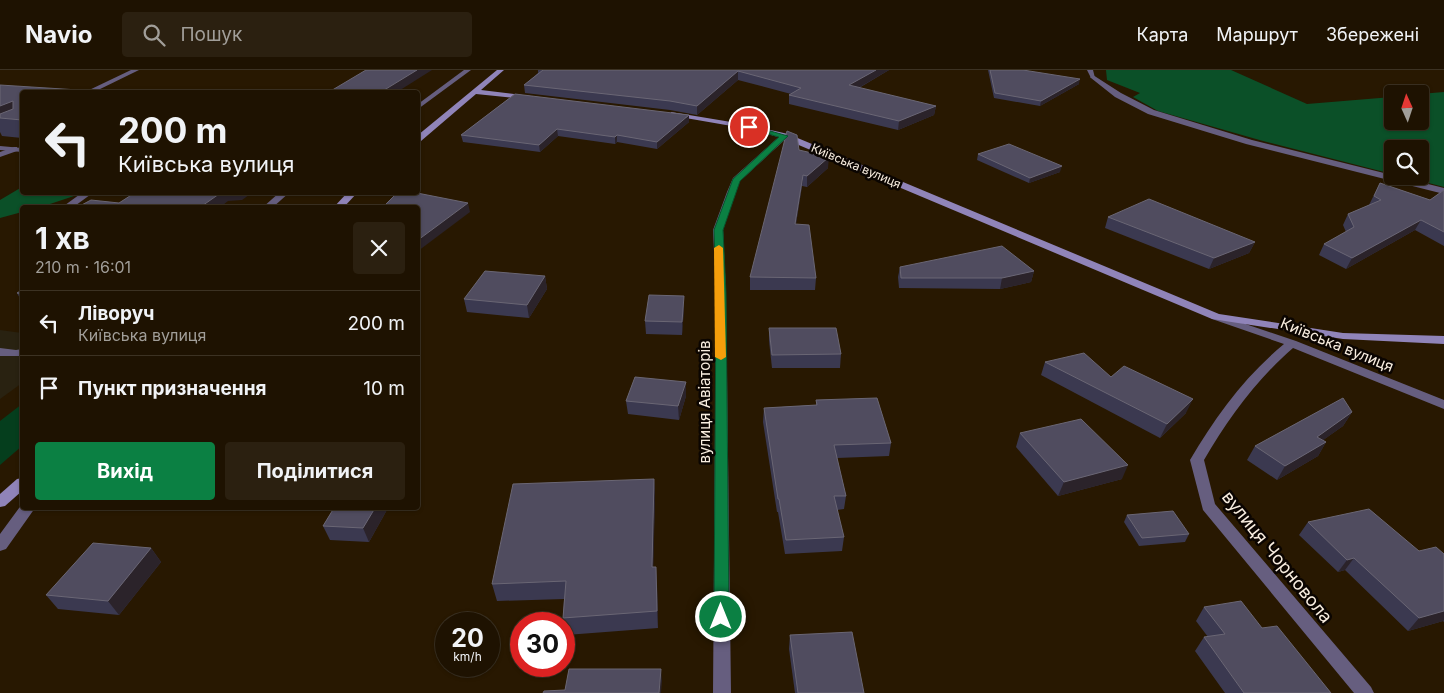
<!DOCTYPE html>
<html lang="uk">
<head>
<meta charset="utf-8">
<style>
	:root { --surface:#1e1201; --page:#2b2010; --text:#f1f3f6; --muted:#a19e99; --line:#3c3223; --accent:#0b8043 }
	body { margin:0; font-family:Inter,sans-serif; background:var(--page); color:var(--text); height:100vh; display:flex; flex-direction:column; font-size:19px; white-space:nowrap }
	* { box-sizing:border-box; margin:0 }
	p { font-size:16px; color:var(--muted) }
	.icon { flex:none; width:28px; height:28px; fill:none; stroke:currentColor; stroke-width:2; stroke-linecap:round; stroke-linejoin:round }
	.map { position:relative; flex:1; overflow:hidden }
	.drawer { position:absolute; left:20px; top:135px; width:400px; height:305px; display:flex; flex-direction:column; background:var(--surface); border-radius:5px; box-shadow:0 1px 4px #0004,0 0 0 1px var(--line) }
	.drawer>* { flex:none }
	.banner { position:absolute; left:20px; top:20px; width:400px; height:105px; border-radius:5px; box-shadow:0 1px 4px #0004,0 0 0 1px var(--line); background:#1e1201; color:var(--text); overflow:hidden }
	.needle { width:32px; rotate:357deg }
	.buttons { position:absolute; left:1384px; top:15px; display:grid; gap:10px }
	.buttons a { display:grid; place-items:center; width:45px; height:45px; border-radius:5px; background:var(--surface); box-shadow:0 1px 4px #0004,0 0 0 1px var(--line); font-size:25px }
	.speed { position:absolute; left:435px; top:542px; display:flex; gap:10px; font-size:25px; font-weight:700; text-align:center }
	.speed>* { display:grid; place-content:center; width:65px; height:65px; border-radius:50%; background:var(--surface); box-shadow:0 1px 4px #0004,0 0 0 1px var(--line); line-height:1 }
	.speed small { font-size:12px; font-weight:400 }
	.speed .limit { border:8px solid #d22; background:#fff; color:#111 }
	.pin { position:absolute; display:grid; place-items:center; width:42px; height:42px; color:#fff; margin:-21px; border:2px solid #fff; border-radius:50%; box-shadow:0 1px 5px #0007 }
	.me { position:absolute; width:55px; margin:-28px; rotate:0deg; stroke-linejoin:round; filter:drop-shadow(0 0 4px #0008) }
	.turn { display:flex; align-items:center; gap:18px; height:105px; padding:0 15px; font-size:22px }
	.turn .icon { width:65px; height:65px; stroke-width:2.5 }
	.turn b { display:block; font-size:35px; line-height:42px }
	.round { display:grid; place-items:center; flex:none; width:52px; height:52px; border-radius:5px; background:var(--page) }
	.head { display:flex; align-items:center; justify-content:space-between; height:85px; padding:0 15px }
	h1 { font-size:30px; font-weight:700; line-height:38px }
	.primary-button { display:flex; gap:10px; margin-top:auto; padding:10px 15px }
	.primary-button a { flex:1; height:58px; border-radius:5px; background:var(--accent); color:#fff; font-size:20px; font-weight:700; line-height:58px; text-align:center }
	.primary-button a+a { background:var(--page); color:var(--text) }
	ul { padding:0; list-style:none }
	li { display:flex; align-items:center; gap:15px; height:65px; padding:0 15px; border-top:1px solid var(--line) }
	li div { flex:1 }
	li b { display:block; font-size:19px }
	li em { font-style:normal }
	header { display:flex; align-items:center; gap:30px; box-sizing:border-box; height:70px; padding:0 25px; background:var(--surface); border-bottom:1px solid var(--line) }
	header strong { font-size:24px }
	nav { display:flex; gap:28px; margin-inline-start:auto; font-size:18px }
	.search { width:350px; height:45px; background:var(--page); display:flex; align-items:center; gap:12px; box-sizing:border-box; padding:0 18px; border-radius:5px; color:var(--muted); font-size:19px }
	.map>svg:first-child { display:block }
	.education { fill:#292211 }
	.green { fill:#053e1d }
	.forest { fill:#0b5028 }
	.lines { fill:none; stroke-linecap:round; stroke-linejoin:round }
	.lane { fill:#665e7f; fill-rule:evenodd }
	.street { fill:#665e7f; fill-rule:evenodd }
	.secondary { fill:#9084b9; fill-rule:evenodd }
	.wall { fill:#3b3950 }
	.shaded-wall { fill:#2b232a }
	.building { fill:#504c5f; stroke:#6a6674 }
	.route { fill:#0b8043; stroke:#07532c }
	.slow { fill:#f59e0b }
	.labels { text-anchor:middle; stroke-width:5; stroke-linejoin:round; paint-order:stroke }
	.far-street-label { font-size:12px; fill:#f9eee0; stroke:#0b0501 }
	.street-label { font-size:15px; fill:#f9eee0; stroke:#0b0501 }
	.near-street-label { font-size:18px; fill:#f9eee0; stroke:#0b0501 }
</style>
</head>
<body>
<header>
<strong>Navio</strong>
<div class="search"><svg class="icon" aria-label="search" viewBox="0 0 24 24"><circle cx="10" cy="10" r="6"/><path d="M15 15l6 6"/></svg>Пошук</div>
<nav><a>Карта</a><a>Маршрут</a><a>Збережені</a></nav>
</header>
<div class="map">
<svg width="1444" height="623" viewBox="0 0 1444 623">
	<rect width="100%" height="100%" fill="#281801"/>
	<path class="education" d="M0,260l22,3v50l-22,16z"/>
	<path class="green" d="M22,334v42l-22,19v-44z"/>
	<g class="forest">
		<path d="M1106,0h125l76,34 85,-7v24h28v-27l24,-2v95l-42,-11h18v-27h-28v25l-129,-33 -105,-30 -25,-14 7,-4 -33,-13z"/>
		<path d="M22,117v5l56,1 -4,3 -33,11 -19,1v4l-22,6v-18z"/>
	</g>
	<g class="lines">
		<g class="lane">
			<path d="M131,0h8l-45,22h-9z"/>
			<path d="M464,0h7l-53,39v-5z"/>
			<path d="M1087,0h6l2,8h-4z"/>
			<path d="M14,77h3v4l-17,6v-5z"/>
			<path d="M83,122h11l-22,16h-11z"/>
			<path d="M280,122h10l-18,16h-10z"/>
			<path d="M0,278l16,2 6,-1v7h-22z"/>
			<path d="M22,434v4h13l-29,41 -6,2v-17z"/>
		</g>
		<g class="street">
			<path d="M1093,5l28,18 33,17 98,30 192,48v6l-198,-50 -98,-30 -33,-17 -24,-19 -1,-1z"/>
			<path d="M782,64l7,2 -49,45 -5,11 -12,38 3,63 5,400h-18l3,-400 -3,-63 14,-38 6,-14z"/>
			<path d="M0,76l22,2v4l-22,-2z"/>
			<path d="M1216,244l80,27 148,59v9l-151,-61c-36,31 -65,71 -89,112l11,44 156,183 3,6h-20l-151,-183 -13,-50c25,-43 55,-84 94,-116l-72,-25 -2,-2 2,-2z"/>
		</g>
		<g class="secondary">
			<path d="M497,0h7l-23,20 49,6h3v4l-57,-6 -55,47h-3v-6z"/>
			<path d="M671,42l78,13 39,9 431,180 124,19 101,3v8l-101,-5 -131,-20 -430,-181 -33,-9 -75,-13h-3z"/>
			<path d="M348,122h10l-15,16h-10z"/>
			<path d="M22,408v13l-17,15 -5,1v-13l17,-15z"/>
		</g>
	</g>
	<g class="wall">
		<path d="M538,0h351l-30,18 77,18 -2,9 -36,15 -109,-26v-9l2,-1 -53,-14 -41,35 -27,-5 -145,-17 -1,-8 14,-12z"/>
		<path d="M988,0h35l56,14 -39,22 -46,-8z"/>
		<path d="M0,15l22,7v46l-20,-2 -2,-4z"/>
		<path d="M515,24l174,28 -32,27 -40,-7 -2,2 -57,-8 -18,16 -77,-10 -2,-7z"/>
		<path d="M799,80l29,18 -21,19 -5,-1 -6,38 20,54 -1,12h-65v-13z"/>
		<path d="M978,84l82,18 -31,11 -52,-23z"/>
		<path d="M1380,113l50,17 14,-10v56l-29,-16 -69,39 -27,-14 5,-11 22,-12 -3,-7 5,-11 21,-9z"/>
		<path d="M1108,147l147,25 -6,11 -40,16 -104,-41z"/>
		<path d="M900,197l134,4 -3,11 -31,7 -101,-1 -1,-11z"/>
		<path d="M545,206l2,13 -18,29 -62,-6 -3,-13z"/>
		<path d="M22,220v12l-5,-9z"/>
		<path d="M684,238l-2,27 -36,-1 -1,-13z"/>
		<path d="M769,258l72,26 -1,14h-68l-3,-27z"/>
		<path d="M1045,292l141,51 -26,25 -119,-63z"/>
		<path d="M686,326l-7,24 -51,-6 -2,-13z"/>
		<path d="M816,330l75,43 -2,13 -52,2 9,38 -2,13 -7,1 7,27 -2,14 -57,3 -7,-42h-1l-14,-90 1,-14 52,-3z"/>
		<path d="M1352,342l-9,14 -20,14 3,2 -8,14 -41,24 -30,-20 8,-14z"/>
		<path d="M1020,363l102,46 -64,17 -42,-49z"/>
		<path d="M654,409l1,17 -2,71 4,17 1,44 -92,7 -3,-17 1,-19 -67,2 -5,-17z"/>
		<path d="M334,438h54l-19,34 -39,-2 -7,-14z"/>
		<path d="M1127,445l62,19 -4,8 -46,4 -15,-24z"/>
		<path d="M1308,452l111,29 25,3v68l-1,-1 -35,10 -63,-61 -7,2 -39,-37z"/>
		<path d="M151,478l10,14 -42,53 -61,-6 -12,-14z"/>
		<path d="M1204,537l58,21 69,65h-106l-30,-42 9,-14h4l-12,-16z"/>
		<path d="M790,565l74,58h-69l-6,-44z"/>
	</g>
	<g class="shaded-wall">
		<path d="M417,0h15l-35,22h-16z"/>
		<path d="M876,0h13l-41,24 1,-9z"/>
		<path d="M738,1v9l-41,35v-9z"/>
		<path d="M1080,9l-1,5 -39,22 1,-5z"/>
		<path d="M13,31l9,17h-22v-12z"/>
		<path d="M936,36l-2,9 -36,15 1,-9z"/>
		<path d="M689,45v7l-32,27v-7z"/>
		<path d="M557,59l1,7 -18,16 -1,-7z"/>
		<path d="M617,65v7l-2,2v-7z"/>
		<path d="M829,87l-1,11 -21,19v-11z"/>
		<path d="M1062,96l-2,6 -31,11 1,-5z"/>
		<path d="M803,105l-1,11 -8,50 1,-12z"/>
		<path d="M222,122h31l-11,8 -14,1 -9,7h-20z"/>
		<path d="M468,133l2,9 -52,39v-11z"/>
		<path d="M1421,150l-6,10 -69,39 6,-11z"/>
		<path d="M1255,172l-6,11 -40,16 5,-11z"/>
		<path d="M1034,201l-3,11 -31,7 2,-11z"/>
		<path d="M545,206l2,13 -18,29 -2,-13z"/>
		<path d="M684,226v12l-2,27v-13z"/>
		<path d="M686,312v14l-7,24 -1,-14z"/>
		<path d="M1193,329l-7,14 -26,25 7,-14z"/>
		<path d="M1352,342l-9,14 -35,25 9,-14z"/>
		<path d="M1326,372l-8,14 -41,24 8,-14z"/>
		<path d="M1128,395l-6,14 -64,17 6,-14z"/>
		<path d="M654,409l1,17 -2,88 -1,-17z"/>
		<path d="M375,438h13l-19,34 -6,-14z"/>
		<path d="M151,478l10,14 -42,53 -11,-14z"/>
		<path d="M1354,488l-9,12 -7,2 9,-12z"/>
		<path d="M656,497l1,17 1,44 -1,-17z"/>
		<path d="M1444,541v9l-1,1 -35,10 11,-13z"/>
		<path d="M661,599l1,12 -1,12h-2z"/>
	</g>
	<g class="building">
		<path d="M366,0h51l-36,22h-52z"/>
		<path d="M543,0h333l-27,15 87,21 -37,15 -110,-26 12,-7 -63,-17 -41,35 -27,-5 -146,-16z"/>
		<path d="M990,0h33l57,9 -39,22 -46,-8z"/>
		<path d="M0,15l110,7h-88v28l-22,-2v-4l13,-5v-8l-13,5z"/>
		<path d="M515,24l174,21 -32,27 -40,-7 -2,2 -58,-8 -18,16 -78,-10z"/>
		<path d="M787,61l10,4 2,15 30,7 -22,19 -4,-1 -8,49 14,1 7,53 -66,-1z"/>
		<path d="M1009,74l53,22 -32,12 -52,-24z"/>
		<path d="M1380,113l50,17 14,-10v42l-23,-12 -69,38 -28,-14 30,-17 -6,-13 33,-14 -7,-4z"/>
		<path d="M136,122h86l-23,16h-123l15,-8 28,3z"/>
		<path d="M398,122h14l56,11 -50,37v-32h-36z"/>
		<path d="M1149,129l106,43 -41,16 -106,-41z"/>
		<path d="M1002,176l32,25 -32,7h-101l-1,-11z"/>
		<path d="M485,201l60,5 -18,29 -63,-6z"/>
		<path d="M22,220v4l-5,-1z"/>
		<path d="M649,225l35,1 -2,26 -37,-1z"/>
		<path d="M769,258h67l5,26 -69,1z"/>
		<path d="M1084,283l27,24 13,-11 69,33 -26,25 -122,-62z"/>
		<path d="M635,307l51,5 -8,24 -52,-5z"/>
		<path d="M877,328l14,45 -57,2 12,51h-12l10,41 -58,3 -7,-41h-1l-14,-91 53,-3 -1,-5z"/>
		<path d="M1343,328l9,14 -35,25 9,5 -41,24 -30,-20z"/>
		<path d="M1081,349l47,46 -64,17 -44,-49z"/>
		<path d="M654,409l-2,88h4l1,44 -94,7 3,-37 -74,3 21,-100z"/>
		<path d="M334,438h41l-12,20 -40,-2z"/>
		<path d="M1369,439l50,42 17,-4 8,7v57l-25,7 -65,-60 -7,2 -39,-38z"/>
		<path d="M1173,441l16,23 -47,4 -15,-23z"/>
		<path d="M93,473l58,5 -43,53 -62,-6z"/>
		<path d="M1241,531l21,27 15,-2 54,67h-87l-40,-56 21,-3 -21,-27z"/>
		<path d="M852,562l12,61h-66l-8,-58z"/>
		<path d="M569,599h92l-2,24h-116l1,-2 21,-1z"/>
	</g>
	<path class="route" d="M749,55l39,11 -48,45 -17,49 3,63 3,324 -2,4 -6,2 -5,-2 -2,-4 2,-324 -2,-63 19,-51 46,-42 -33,-9v-3z"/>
	<path class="slow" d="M719,175l4,3 3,109 -5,3 -6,-3 -1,-109z"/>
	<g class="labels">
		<g class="far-street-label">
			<text transform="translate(856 96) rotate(23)" y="4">Київська вулиця</text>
		</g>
		<g class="street-label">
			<text transform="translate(1337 275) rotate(22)" y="5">Київська вулиця</text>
			<text transform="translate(705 332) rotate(-90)" y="5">вулиця Авіаторів</text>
		</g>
		<g class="near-street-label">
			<text transform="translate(1277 487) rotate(51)" y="6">вулиця Чорновола</text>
		</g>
	</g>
</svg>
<div class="buttons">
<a><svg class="needle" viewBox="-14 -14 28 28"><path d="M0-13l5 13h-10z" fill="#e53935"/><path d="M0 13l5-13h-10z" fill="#a19e99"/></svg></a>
<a><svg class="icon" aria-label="search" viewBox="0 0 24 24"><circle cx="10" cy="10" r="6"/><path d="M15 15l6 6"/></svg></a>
</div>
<div class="speed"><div>20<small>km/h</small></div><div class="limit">30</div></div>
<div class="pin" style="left:749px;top:57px;background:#d93025"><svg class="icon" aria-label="arrive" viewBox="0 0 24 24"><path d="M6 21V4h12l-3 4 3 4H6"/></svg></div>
<svg class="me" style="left:721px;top:547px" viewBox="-20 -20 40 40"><circle r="17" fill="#0b8043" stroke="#fff" stroke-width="3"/><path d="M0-11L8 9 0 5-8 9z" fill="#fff"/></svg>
<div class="banner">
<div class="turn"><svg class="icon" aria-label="left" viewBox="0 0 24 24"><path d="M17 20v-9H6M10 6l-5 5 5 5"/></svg><div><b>200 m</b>Київська вулиця</div></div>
</div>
<section class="drawer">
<div class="head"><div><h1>1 хв</h1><p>210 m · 16:01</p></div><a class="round"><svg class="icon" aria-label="close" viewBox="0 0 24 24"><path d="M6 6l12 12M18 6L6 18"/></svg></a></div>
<ul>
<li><svg class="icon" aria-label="left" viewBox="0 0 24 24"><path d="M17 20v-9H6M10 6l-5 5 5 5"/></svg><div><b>Ліворуч</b><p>Київська вулиця</p></div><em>200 m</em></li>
<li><svg class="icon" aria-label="arrive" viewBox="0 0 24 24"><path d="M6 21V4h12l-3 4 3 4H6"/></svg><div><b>Пункт призначення</b></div><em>10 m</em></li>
</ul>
<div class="primary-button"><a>Вихід</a><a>Поділитися</a></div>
</section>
</div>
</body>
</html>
